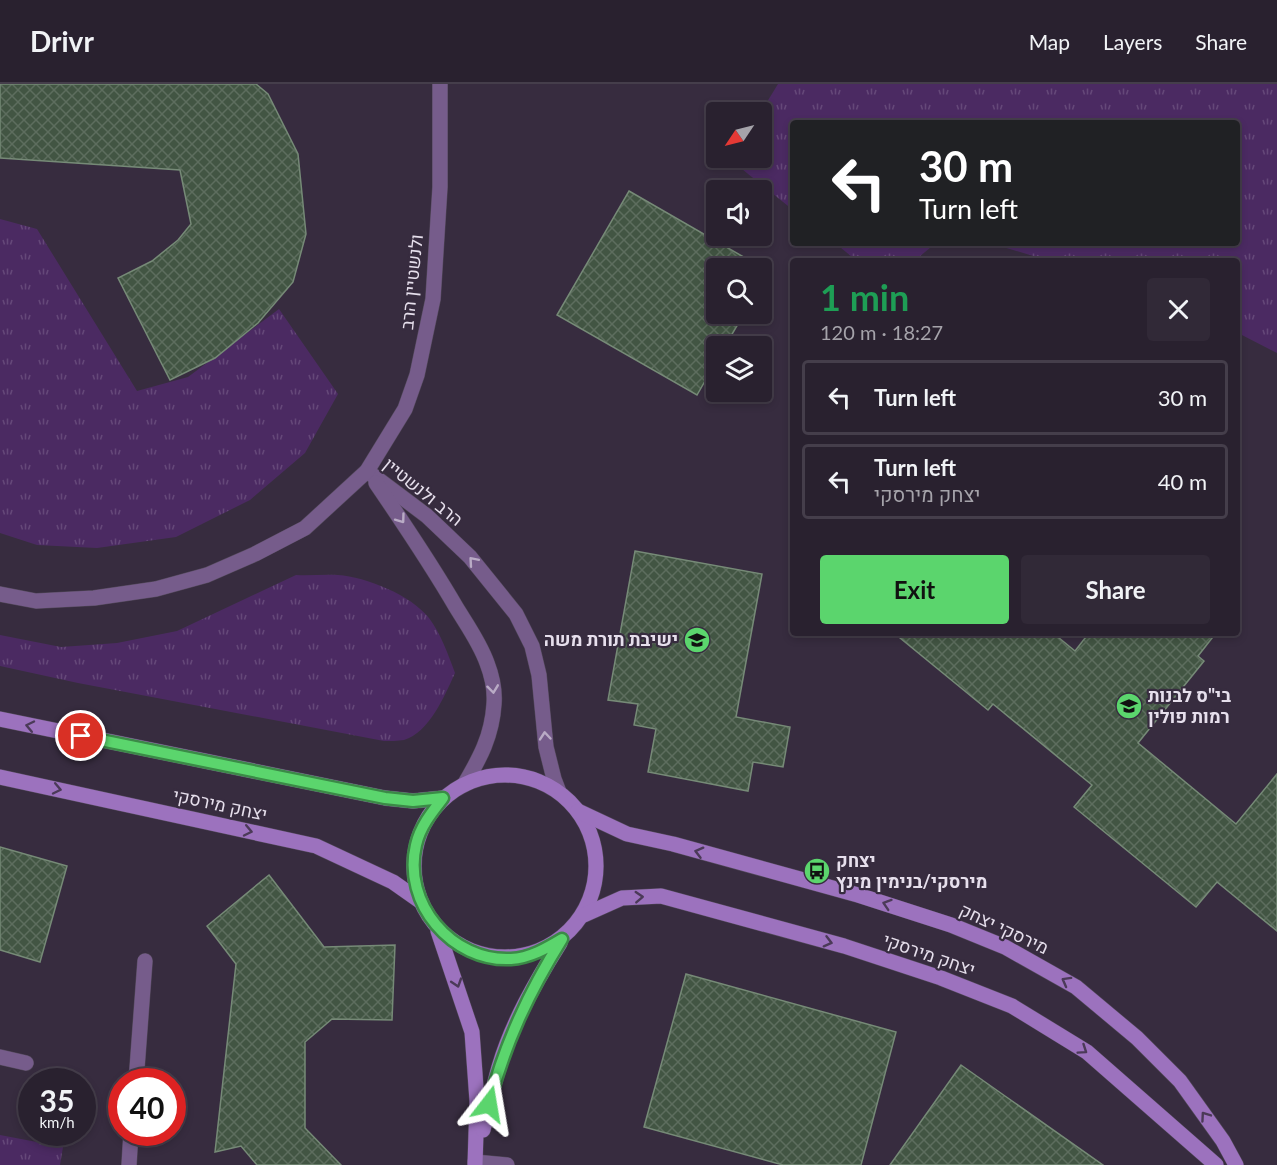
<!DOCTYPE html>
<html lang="en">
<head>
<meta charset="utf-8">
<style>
	:root { --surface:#29212f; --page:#312937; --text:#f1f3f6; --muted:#a5a3aa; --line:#453e4b; --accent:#5bd56d }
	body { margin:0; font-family:Lato,Heebo,sans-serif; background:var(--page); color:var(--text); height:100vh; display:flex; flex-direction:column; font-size:22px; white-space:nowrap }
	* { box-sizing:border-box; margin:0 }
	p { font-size:20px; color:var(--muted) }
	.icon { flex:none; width:33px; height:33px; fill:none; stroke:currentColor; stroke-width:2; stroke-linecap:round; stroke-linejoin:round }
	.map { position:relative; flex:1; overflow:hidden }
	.drawer { position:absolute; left:790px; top:174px; width:450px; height:378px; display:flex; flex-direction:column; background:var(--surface); border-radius:6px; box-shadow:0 3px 9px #0003,0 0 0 2px var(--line) }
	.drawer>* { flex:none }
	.guide { position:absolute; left:790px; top:36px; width:450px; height:126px; border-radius:6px; box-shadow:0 3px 9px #0003,0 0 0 2px var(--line); background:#202124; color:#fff; overflow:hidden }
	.needle { width:39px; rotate:235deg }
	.controls { position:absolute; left:706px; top:18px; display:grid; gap:12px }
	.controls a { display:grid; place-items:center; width:66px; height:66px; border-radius:6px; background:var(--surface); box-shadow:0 3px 9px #0003,0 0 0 2px var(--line); font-size:30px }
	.speed { position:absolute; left:18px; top:984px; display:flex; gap:12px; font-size:30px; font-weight:700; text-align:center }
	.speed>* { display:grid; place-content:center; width:78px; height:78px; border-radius:50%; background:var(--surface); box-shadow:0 3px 9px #0003,0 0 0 2px var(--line); line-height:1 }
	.speed small { font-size:15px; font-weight:400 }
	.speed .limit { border:9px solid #d22; background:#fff; color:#111 }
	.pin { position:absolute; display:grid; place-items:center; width:51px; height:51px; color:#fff; margin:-26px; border:3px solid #fff; border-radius:50%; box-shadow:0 2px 6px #0007 }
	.me { position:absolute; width:66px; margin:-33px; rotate:14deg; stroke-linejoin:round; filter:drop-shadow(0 0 4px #0008) }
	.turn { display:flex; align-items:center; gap:21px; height:126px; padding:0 30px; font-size:27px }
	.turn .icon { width:78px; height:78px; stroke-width:2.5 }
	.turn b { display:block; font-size:42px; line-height:51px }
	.round { display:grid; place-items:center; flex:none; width:63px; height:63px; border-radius:6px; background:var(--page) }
	.head { display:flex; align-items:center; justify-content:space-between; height:102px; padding:0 30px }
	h1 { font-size:36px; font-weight:700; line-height:45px; color:#1e9e55 }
	.cta { display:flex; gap:12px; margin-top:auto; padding:12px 30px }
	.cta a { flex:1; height:69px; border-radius:6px; background:var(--accent); color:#111; font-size:24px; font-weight:700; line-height:69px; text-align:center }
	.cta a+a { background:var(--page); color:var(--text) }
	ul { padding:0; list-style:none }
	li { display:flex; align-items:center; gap:18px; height:75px; margin:0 12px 9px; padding:0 18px; border:3px solid var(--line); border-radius:6px }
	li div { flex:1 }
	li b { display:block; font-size:22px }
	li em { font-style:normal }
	header { display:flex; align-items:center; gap:36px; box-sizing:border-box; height:84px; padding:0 30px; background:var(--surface); border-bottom:2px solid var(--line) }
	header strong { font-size:28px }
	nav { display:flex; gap:33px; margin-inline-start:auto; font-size:21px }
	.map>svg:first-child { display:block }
	.grass { fill:url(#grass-tufts) }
	.building { fill:url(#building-cross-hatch); stroke:#768a77; stroke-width:1.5 }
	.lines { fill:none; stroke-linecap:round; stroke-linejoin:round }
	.lane-casing { stroke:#53495b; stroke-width:16 }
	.street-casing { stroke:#53495b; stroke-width:16 }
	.secondary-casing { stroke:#53495b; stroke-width:16 }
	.lane { stroke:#765c8b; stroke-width:15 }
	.street { stroke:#765c8b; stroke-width:15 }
	.secondary { stroke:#9c72be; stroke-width:15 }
	.oneway { stroke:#b9abc5 }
	.oneway2 { stroke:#4b3a58 }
	.route-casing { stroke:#3b8a47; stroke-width:15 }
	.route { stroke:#5bd56d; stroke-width:10 }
	.labels { text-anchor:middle; stroke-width:4.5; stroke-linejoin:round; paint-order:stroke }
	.street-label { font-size:18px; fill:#e6dfec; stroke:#372c3f }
	.poi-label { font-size:18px; font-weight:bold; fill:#e6dfec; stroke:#372c3f; text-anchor:start }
</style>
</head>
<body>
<header>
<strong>Drivr</strong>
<nav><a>Map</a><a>Layers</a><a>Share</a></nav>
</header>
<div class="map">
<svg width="1277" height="1081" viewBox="0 0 1277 1081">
	<defs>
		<pattern id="grass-tufts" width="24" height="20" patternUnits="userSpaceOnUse" patternTransform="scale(1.5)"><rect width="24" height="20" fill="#4b2a62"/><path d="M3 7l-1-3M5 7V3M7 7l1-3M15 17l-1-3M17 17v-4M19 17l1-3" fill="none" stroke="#654879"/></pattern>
		<pattern id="building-cross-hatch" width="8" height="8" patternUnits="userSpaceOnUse" patternTransform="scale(1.5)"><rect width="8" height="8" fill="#425543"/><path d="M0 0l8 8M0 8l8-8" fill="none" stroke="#5d6d5e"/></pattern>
	</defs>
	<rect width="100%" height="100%" fill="#372c3f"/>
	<g class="grass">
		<path d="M778,0h499v269l-39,-20v-72h-188l-60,-18h248v-120h-444l-1,87 -61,-49 2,-3h28l-1,-46z"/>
		<path d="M0,135l37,10 100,162 51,-14 91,-68 59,85 -33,59 -55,47 -74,37 -79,11 -60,-3 -37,-12z"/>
		<path d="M835,159h101l-22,18h-57z"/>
		<path d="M296,491c14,1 28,-1 42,0 28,2 73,20 91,43 12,16 19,36 26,55 -10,22 -26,60 -51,67 -6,1 -14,1 -20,1l-306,-58 -78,-17v-31l61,12 56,-4 60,-12z"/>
		<path d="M0,1051l63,12 -3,18h-60z"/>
	</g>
	<g class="building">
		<path d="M0,0h256l12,10 30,60 8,80 -13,48 -35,41 -43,35 -45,22 -52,-102 34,-17 26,-21 13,-16 -11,-54 -180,-12z"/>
		<path d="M629,107l139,80 -6,10v-13h-45v46h27l-19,32h-8v14l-20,35 -140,-80z"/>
		<path d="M635,467l127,23 -26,143 54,10 -7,40 -30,-5 -5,29 -100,-19 8,-43 -22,-4 4,-21 -30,-4z"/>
		<path d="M894,549h159l22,18 14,-18h127l-18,23 6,5 -66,82 98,81 41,-50v157l-60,-49 -21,25 -122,-100 18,-22 -99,-81 -5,6z"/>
		<path d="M0,763l67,19 -27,96 -40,-12z"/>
		<path d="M269,791l55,72 71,-2 -3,75 -60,-1 -27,23v86l36,37h-84l-16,-19 -26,6 21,-188 -29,-38z"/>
		<path d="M686,890l210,58 -35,133h-78l-139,-38z"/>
		<path d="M961,981l44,31 98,69h-213z"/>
	</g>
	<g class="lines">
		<defs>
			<g id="lane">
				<path d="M136,998l9,-121"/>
				<path d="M475,1078l32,3"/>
				<path d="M129,1081l2,-33"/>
			</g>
			<g id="street">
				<path d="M367,387l60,45 43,41 46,57 16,32 7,29 7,72 8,32 5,13"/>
				<path d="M376,399c28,41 55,81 80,124 11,18 24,36 31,56 5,13 8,28 7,41 -2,32 -14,54 -30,81"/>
				<path d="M0,510l36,7 58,-3 62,-9 51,-14 48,-21 50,-26 62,-57 38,-62 12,-34 16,-76 7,-112v-103"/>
				<path d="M0,973l26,6"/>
			</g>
			<g id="secondary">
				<path d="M0,635l385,79 28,3 30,-3"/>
				<circle cx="505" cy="782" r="91"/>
				<path d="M0,693l316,69 77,36 27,19"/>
				<path d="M578,727l49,23 46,10 185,51 93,30 54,22 71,40 61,51 43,43 43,60 13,24"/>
				<path d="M584,831l38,-17 39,-2 183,50 97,32 71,28 75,46 129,113"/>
				<path d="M438,847l34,101 5,69 -2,64"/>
				<path d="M483,1046c5,-21 10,-42 16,-63 13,-44 37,-86 61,-124"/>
			</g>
		</defs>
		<use href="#lane" class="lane-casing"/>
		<use href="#street" class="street-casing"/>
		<use href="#secondary" class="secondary-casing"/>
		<use href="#lane" class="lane"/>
		<use href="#street" class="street"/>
		<use href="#secondary" class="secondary"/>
	</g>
	<defs><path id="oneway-chevron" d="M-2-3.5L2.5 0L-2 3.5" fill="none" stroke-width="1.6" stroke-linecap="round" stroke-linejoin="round" transform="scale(1.5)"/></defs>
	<g class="oneway">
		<use href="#oneway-chevron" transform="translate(401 435) rotate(54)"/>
		<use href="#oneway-chevron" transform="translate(473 477) rotate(-131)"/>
		<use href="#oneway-chevron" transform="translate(493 605) rotate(83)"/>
		<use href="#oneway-chevron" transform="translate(545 652) rotate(-95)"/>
	</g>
	<g class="oneway2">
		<use href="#oneway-chevron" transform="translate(30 642) rotate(-168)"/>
		<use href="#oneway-chevron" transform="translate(57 705) rotate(12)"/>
		<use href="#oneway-chevron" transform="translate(248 747) rotate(12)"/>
		<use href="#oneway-chevron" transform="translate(699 768) rotate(-165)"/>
		<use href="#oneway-chevron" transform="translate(639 813) rotate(-3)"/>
		<use href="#oneway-chevron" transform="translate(887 820) rotate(-162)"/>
		<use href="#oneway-chevron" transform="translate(828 858) rotate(15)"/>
		<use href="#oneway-chevron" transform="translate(1066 897) rotate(-151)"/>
		<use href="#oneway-chevron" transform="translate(457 899) rotate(72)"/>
		<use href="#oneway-chevron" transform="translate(1083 966) rotate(34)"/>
		<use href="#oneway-chevron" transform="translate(1205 1032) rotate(-125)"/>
	</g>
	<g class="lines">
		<defs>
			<path id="route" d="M81,652l304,62 28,3 30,-3c-11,14 -23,29 -27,47 -14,58 36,117 95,114 19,-1 36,-11 51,-20 -33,53 -57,104 -73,165"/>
		</defs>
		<use href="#route" class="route-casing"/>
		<use href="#route" class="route"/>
	</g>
	<defs>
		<symbol id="school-disc" viewBox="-11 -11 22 22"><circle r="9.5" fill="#5bd56d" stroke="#372c3f"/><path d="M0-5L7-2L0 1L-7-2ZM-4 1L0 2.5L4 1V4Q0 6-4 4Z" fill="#111"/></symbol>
		<symbol id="bus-disc" viewBox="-11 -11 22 22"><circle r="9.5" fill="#5bd56d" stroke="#372c3f"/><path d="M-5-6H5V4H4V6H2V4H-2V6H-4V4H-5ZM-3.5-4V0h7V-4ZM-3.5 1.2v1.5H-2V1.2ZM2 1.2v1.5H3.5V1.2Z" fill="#111"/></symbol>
	</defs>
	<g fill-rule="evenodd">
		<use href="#school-disc" x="682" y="541" width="30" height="30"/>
		<use href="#school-disc" x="1114" y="607" width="30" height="30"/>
		<use href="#bus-disc" x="802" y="772" width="30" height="30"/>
	</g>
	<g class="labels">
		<g class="street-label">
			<text transform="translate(412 198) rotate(-84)" y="6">ולנשטיין הרב</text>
			<text transform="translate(423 408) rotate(39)" y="6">הרב ולנשטיין</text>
			<text transform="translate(220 721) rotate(12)" y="6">יצחק מירסקי</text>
			<text transform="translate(1004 845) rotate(25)" y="6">מירסקי יצחק</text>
			<text transform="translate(929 871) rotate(19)" y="6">יצחק מירסקי</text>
		</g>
		<g class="poi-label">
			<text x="678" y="562" text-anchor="end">ישיבת תורת משה</text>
			<text x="1148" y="618">בי"ס לבנות<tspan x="1148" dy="21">רמות פולין</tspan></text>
			<text x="836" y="783">יצחק<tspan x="836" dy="21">מירסקי/בנימין מינץ</tspan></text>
		</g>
	</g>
</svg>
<div class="controls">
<a><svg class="needle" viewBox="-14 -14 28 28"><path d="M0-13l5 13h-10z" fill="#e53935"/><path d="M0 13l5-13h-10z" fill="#a5a3aa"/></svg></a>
<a><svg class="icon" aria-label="sound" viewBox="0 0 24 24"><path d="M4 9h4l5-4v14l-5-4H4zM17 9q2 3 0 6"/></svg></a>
<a><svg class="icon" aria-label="search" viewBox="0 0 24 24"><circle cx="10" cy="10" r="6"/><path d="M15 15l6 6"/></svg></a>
<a><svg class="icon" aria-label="layers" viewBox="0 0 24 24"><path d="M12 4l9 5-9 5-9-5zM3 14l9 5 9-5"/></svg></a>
</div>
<div class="speed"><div>35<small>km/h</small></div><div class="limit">40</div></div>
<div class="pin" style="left:81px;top:652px;background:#d93025"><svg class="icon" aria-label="arrive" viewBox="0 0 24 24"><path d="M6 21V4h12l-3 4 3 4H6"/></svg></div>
<svg class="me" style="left:489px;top:1020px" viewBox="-20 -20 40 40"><path d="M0-17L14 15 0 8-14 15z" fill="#5bd56d" stroke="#fff" stroke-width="4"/></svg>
<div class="guide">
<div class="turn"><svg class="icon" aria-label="left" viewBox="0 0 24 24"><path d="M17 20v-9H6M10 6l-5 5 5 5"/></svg><div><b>30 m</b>Turn left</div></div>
</div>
<section class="drawer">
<div class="head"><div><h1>1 min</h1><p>120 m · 18:27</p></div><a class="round"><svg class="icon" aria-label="close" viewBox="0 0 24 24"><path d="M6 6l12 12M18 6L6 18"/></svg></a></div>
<ul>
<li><svg class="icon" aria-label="left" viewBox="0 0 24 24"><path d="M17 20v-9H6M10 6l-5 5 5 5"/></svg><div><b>Turn left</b></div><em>30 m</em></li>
<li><svg class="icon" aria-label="left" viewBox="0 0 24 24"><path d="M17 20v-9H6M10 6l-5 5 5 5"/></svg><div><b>Turn left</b><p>יצחק מירסקי</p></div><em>40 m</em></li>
</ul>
<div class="cta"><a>Exit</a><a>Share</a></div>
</section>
</div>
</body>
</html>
